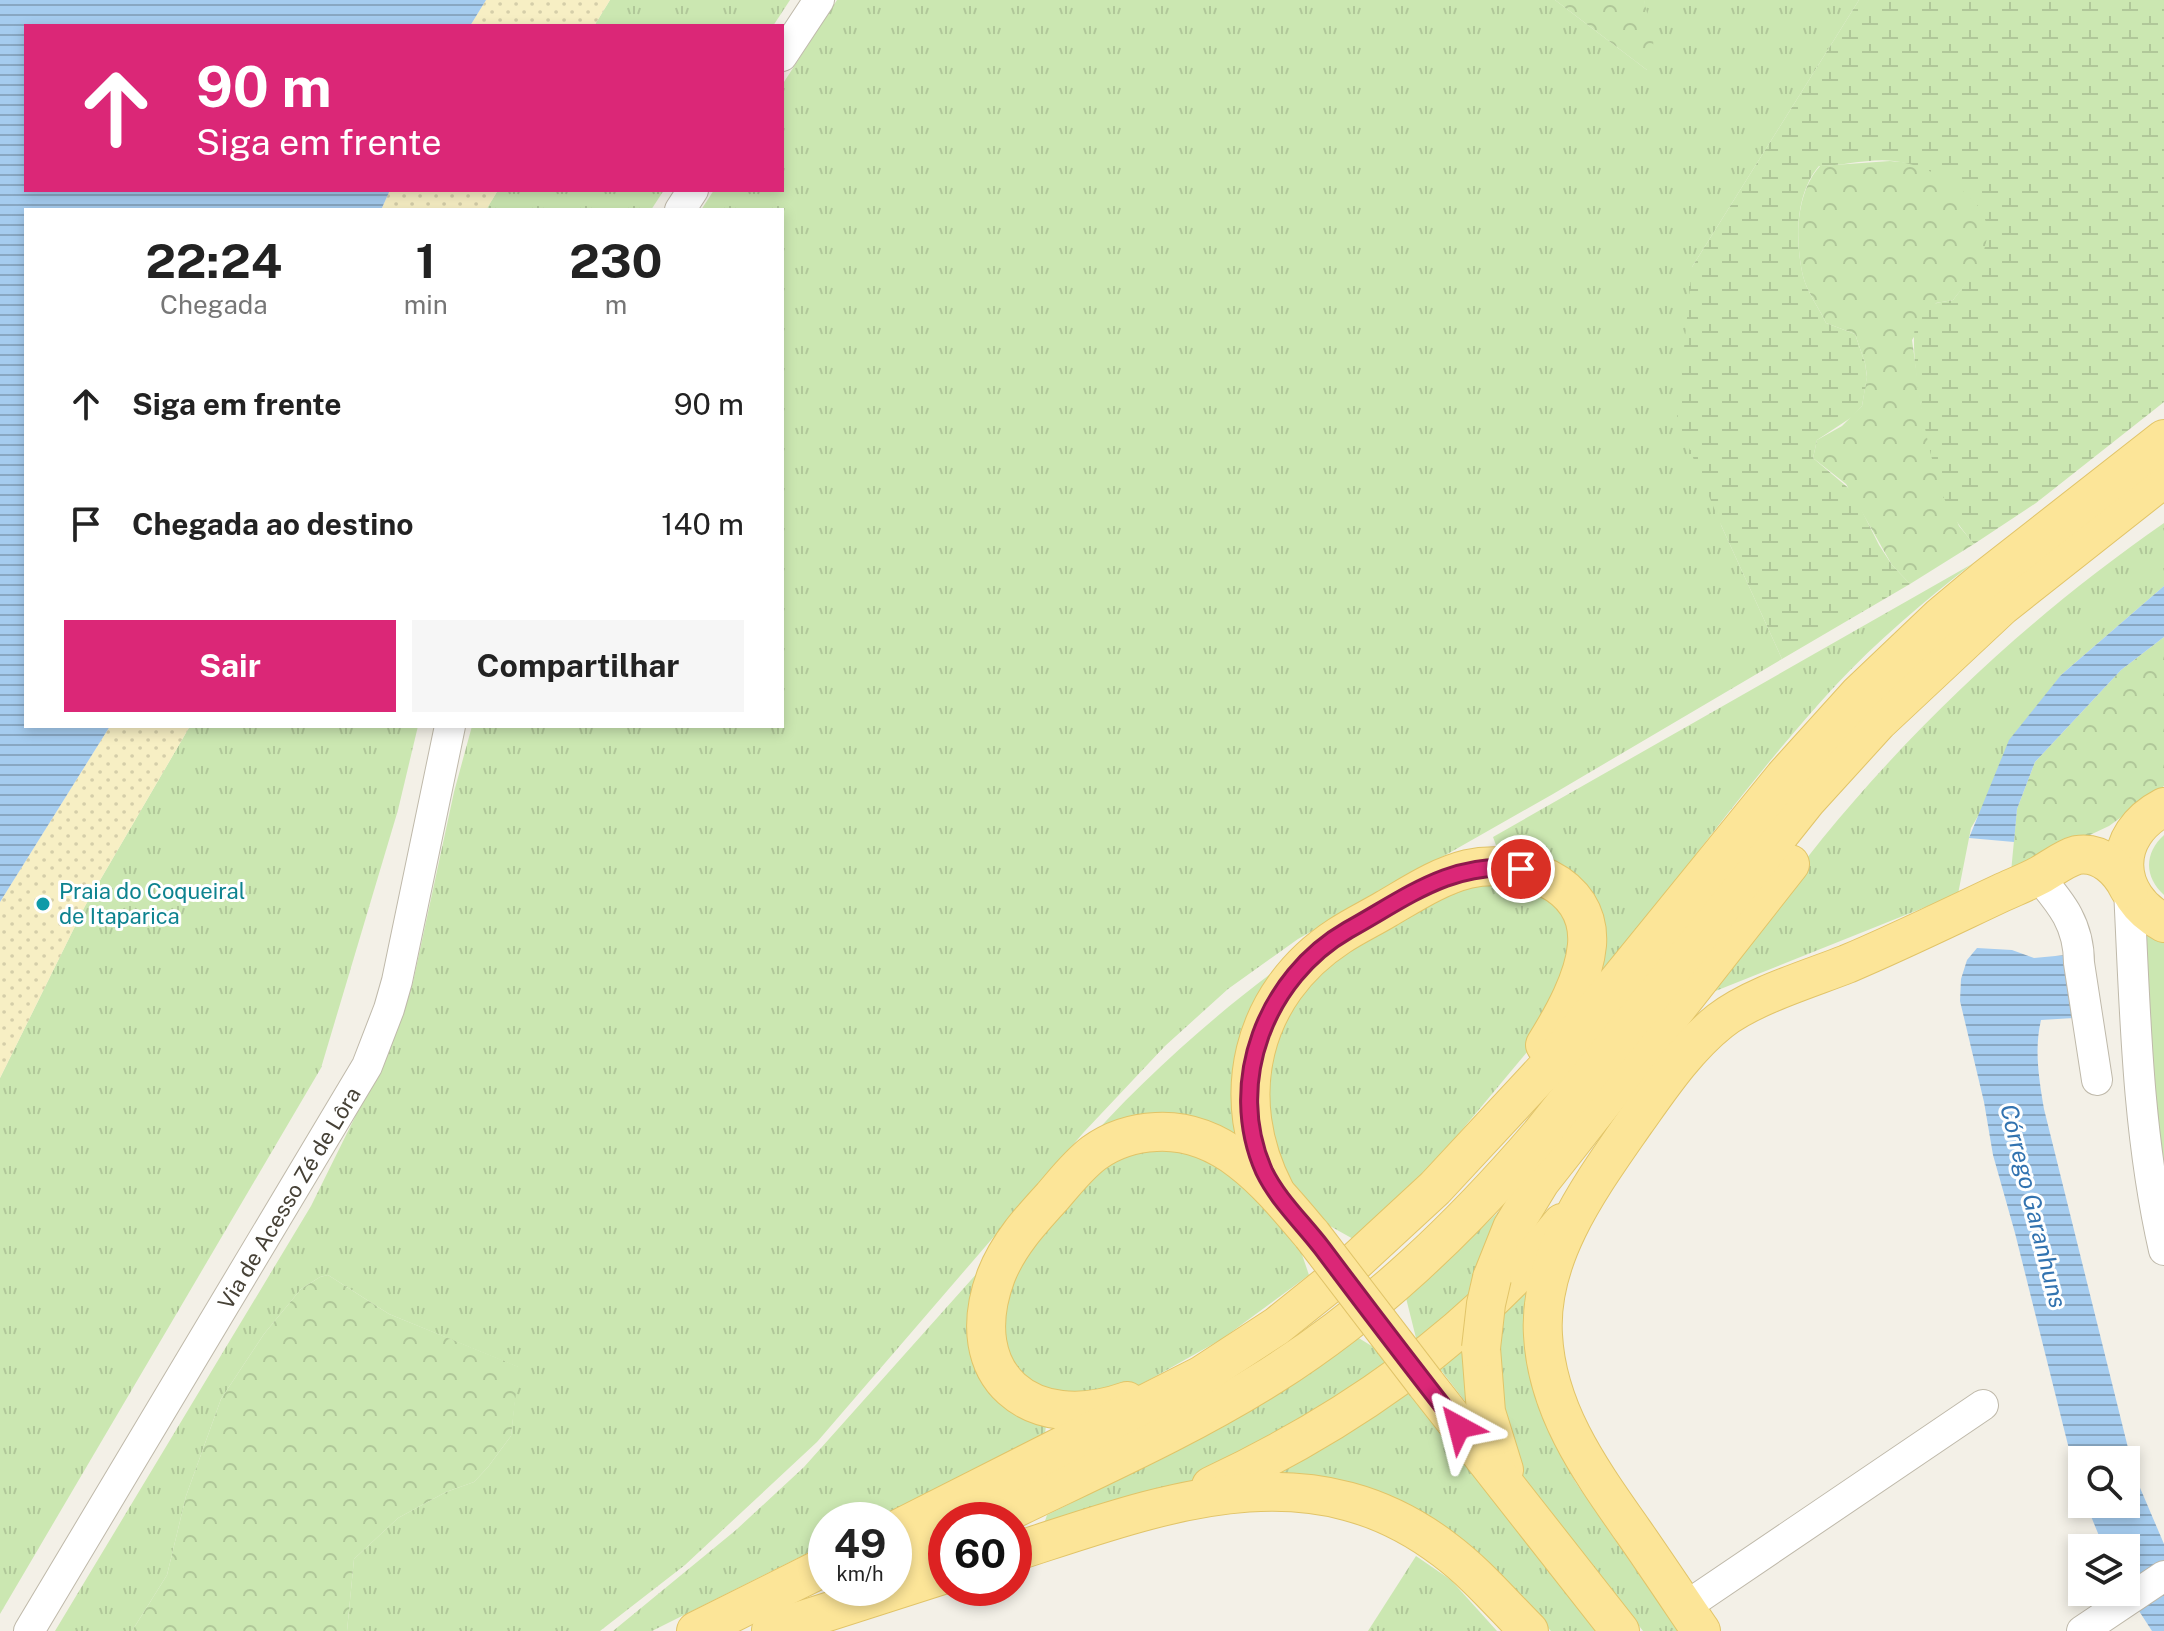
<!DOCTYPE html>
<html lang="pt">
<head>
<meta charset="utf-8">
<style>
	:root { --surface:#fff; --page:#f6f6f6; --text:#222; --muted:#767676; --accent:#db2777 }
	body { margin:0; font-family:"Public Sans",sans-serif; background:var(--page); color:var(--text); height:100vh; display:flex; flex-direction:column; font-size:30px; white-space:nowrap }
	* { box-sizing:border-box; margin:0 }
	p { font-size:26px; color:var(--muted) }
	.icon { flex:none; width:44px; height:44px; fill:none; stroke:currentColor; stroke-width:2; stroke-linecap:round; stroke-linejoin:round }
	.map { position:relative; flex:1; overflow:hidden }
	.panel { position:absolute; left:24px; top:208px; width:760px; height:520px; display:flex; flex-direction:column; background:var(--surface); border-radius:0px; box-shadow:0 4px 12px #0003 }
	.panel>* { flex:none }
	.banner { position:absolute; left:24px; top:24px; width:760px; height:168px; border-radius:0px; box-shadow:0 4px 12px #0003; background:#db2777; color:#fff; overflow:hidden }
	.controls { position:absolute; left:2068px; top:1446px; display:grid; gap:16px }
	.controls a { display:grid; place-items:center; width:72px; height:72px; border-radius:0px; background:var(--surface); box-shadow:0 4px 12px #0003; font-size:40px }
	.speed { position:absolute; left:808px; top:1502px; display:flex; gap:16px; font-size:40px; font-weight:700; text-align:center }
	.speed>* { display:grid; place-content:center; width:104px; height:104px; border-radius:50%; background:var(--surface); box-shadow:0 4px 12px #0003; line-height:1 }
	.speed small { font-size:20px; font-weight:400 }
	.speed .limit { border:12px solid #d22; background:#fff; color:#111 }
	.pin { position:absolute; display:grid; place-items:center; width:68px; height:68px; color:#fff; margin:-34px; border:4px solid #fff; border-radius:50%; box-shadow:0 2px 8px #0007 }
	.me { position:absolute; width:88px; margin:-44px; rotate:322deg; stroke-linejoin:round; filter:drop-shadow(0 0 6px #0008) }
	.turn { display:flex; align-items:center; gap:28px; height:168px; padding:0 40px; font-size:36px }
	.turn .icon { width:104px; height:104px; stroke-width:2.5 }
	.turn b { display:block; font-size:56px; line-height:68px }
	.eta { display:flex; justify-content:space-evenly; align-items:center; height:136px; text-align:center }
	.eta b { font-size:48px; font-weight:700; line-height:56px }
	.primary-button { display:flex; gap:16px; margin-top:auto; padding:16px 40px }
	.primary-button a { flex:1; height:92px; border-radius:0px; background:var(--accent); color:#fff; font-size:32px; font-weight:700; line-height:92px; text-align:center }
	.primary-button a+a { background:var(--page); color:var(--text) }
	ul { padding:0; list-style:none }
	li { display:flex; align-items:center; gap:24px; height:120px; padding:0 40px }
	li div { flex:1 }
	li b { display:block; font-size:30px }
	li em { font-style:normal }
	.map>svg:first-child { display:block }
	.grass { fill:url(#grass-tufts) }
	.forest { fill:url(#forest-crowns) }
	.wetland { fill:url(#wetland-marsh) }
	.sand { fill:url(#sand-dots) }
	.garden { fill:#cbe7b1 }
	.water { fill:url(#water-rules) }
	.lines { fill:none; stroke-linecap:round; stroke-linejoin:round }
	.minor-casing { stroke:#bfb9aa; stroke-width:32 }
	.major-casing { stroke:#e1c468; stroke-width:40 }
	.minor { stroke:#fff; stroke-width:30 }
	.major { stroke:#fce598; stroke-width:38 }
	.major-bridge-casing { stroke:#e1c468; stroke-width:40; stroke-linecap:butt }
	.major-bridge { stroke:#fce598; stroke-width:38 }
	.route-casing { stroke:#8e194d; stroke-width:20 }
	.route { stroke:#db2777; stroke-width:14 }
	.culture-dot { fill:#0f9aa8; stroke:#fff; stroke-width:3 }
	.labels { text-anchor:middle; stroke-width:6; stroke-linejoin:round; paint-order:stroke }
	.culture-label { font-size:22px; fill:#0d838f; stroke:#fff; text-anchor:start }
	.street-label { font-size:22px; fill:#464136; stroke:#fff }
	.water-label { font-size:24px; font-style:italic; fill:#3273b0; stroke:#fff }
</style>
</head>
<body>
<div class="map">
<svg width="2164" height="1631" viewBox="0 0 2164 1631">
	<defs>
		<pattern id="grass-tufts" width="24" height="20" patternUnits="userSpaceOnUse" patternTransform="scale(2)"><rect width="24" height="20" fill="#cbe7b1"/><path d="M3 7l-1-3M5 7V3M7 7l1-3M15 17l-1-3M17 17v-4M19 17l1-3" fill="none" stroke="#b0c799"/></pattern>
		<pattern id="forest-crowns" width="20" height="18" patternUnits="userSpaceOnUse" patternTransform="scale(2)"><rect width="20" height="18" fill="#cbe7b1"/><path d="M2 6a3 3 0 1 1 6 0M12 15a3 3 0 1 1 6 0" fill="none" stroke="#b0c799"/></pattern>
		<pattern id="wetland-marsh" width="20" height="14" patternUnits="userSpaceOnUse" patternTransform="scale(2)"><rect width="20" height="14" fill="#cbe7b1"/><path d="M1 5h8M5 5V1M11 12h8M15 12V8" fill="none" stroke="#b0c799"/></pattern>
		<pattern id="sand-dots" width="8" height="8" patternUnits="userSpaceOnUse" patternTransform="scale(2)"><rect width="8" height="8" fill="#f7efc4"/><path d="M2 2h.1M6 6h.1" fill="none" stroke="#d5cea9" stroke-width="1.8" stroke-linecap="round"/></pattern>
		<pattern id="water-rules" width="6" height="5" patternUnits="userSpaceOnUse" patternTransform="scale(2)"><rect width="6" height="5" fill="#a5ccef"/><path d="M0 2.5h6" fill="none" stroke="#88a7c2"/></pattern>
	</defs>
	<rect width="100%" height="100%" fill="#f3f0e7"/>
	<g class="grass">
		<path d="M610,0h180l-17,26h-179z"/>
		<path d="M837,0h718l92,70 -3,-70h215l-167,267 29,258 61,134 -229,135 -255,145 -70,50 -63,57 -81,86 -267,310 -132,123 -85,66h-253l7,-72 44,-41 48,-26 28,-10 14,-15 23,-31 7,-69 -129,-53 -61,-39 -8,2 -19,12 -37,45 -43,65 -35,97 -19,79 -35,56h-77l256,-425 84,-170 18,-54 41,-190 18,-66h310v-516h-81l13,-20h68v-105z"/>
		<path d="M498,190h166l-13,20h-165z"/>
		<path d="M2164,523v63l-103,89 -90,153 -13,66 -245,98c35,-52 70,-105 109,-153 99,-121 214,-227 342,-316z"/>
		<path d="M1972,564c-49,38 -95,77 -137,122 -82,89 -154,190 -230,285l-6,1 1,-22 -103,-102 -4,-11z"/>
		<path d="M190,726h228l-20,84 -77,258 -321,546v-536l85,-172z"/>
		<path d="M1503,878l57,23 14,44 -41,100 -107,128 -71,67 -34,-19 -43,-54 -15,-100 42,-88 141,-91z"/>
		<path d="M1322,937l-11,8 -73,192 -164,19c74,-84 156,-156 248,-219z"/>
		<path d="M1130,1146l80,7 88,90 11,32 -87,64 -91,51 -63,10 -58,-28 -10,-82 91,-121z"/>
		<path d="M1509,1202l31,16 -7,30 14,180 29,55 102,148h-35l-227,-293 -10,-40z"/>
		<path d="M996,1252l-14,128c15,27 35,37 64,45l-1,9 -171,86h-48v24l-174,87h-39l123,-101 68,-63z"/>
		<path d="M1357,1337l36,22 205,272h-47l-59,-63 -56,-46 -49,-26 -54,-17 -60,-6 -226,50 -2,-2 2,-6 174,-87 45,-28z"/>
		<path d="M1416,1556l35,24 46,51h-129z"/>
	</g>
	<g class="forest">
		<path d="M1555,0h89c6,30 16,39 3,70z"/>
		<path d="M1890,161c12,1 26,2 37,7 24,11 64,36 61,66 -2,26 -19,46 -35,66l-17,3 -24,37 9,65 14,61 24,60 15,18 -64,40 -18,-19 -46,-81 -33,-26 4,-18 25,-14 20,-20 5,-30 -2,-13 -10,-29 -29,-11c-7,-15 -19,-31 -23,-47 -8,-35 -8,-82 17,-110z"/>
		<path d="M2164,637v149l-55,40 -98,46 6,-63 18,-47 86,-92z"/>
		<path d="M328,1275l61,39 130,53 -8,69 -23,31 -14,15 -28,10 -48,26 -44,41 -7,72h-215l35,-56 19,-79 35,-97 43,-65 37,-45 19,-12z"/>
	</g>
	<path class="wetland" d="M1859,0h305v402l-128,101 -62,41c-12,-14 -23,-29 -30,-46 -12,-28 -43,-163 -24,-186 7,-9 23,-10 33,-12 35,-45 56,-81 -2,-117 -19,-12 -35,-19 -57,-22 -25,-3 -50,5 -75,5 -24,28 -24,75 -16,110 4,16 16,32 23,47l29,11 10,29 2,14 -5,29 -10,11 -35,23 -4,18 39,33 27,54 13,20 18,19 -128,75 -61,-134 -44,-106 15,-152z"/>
	<g class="sand">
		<path d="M486,0h124l-16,26h-124z"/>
		<path d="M390,190h108l-12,20h-105z"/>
		<path d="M110,726h80l-105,180 -85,172v-176z"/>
	</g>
	<g class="garden">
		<path d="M2164,835v60c-20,-18 -20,-42 0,-60z"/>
		<path d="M2144,926l20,7v252l-9,-57z"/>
	</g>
	<g class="water">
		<path d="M0,0h486l-16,26h-444v164h364l-9,20h-355v516h84l-110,176z"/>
		<path d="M2164,586v51l-43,33 -86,92 -18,47 -3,33 -45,-4 40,-98 52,-65z"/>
		<path d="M1977,948l35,2 22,8 32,-3 8,63 -33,2c-7,30 -2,59 3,89l91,367 29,68v87h-12l-26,-40v-43h-22l-18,-44h40v-44h-44v33l-7,-20 -60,-240 -22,-78 -9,-53 -24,-101 1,-22 6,-19z"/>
	</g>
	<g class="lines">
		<defs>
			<g id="minor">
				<path d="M782,56l37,-56"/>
				<path d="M680,210l13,-20"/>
				<path d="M2038,876c24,28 41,49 41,87l18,117"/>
				<path d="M2129,889c6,121 8,242 35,361"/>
				<path d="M1685,1607l298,-202"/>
				<path d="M29,1631l338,-565 22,-57 8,-28 53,-255"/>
				<path d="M2082,1631l82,-55"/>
			</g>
			<g id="major">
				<path d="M2164,807c-54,28 -52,88 0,116"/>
				<path d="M1275,1191c-48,-92 -25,-197 64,-255 15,-10 32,-18 47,-27 26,-15 53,-33 82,-40 50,-11 124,12 119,76 -3,34 -24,71 -42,100"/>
				<path d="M1492,1278l20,-50 28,-46 250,-318"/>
				<path d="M1481,1348l5,64 18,58"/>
				<path d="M1426,1384l194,247"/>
				<path d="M1127,1401c-96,34 -168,-25 -131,-125 12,-31 34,-55 56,-79 13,-15 26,-32 42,-44 18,-13 40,-20 62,-21 70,-4 116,56 156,103"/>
				<path d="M1211,1486c134,-63 258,-148 351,-263"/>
				<path d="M991,1520c93,-46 191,-88 280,-144 103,-65 190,-149 269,-241l267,-335 71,-78 124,-116 162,-128"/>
				<path d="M894,1531l308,-156 75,-49 66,-53 92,-85 119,-128 230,-283 75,-83 82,-78 43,-36 180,-141"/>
				<path d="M1014,1552c146,-47 294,-107 431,-2 31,23 57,54 84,81"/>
				<path d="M894,1568l52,-26"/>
				<path d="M771,1630l175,-56"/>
				<path d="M696,1631l130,-65"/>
				<path d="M1701,1631c-23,-34 -45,-67 -68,-100 -42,-60 -86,-120 -90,-196 -5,-79 49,-151 92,-213 25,-35 51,-74 85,-101 32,-25 89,-42 127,-57 52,-22 103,-47 154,-71 13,-6 26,-11 39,-18 11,-6 25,-17 37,-20 24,-4 43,15 52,34"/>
			</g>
		</defs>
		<use href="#minor" class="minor-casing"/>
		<use href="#major" class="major-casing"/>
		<use href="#minor" class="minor"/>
		<use href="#major" class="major"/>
		<defs>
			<g id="major-bridge">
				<path d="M1312,1235l114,149"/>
				<path d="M1481,1348l5,-44 6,-26"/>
			</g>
		</defs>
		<use href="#major-bridge" class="major-bridge-casing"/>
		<use href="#major-bridge" class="major-bridge"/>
	</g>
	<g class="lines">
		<defs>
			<path id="route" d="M1459,1427c-46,-59 -92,-119 -137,-179 -19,-25 -44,-48 -58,-77 -39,-88 2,-194 84,-241 58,-32 104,-70 173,-61"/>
		</defs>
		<use href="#route" class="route-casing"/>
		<use href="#route" class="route"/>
	</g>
	<circle class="culture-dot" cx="43" cy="904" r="8"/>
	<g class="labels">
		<g class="culture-label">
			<text x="59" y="899">Praia do Coqueiral<tspan x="59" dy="25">de Itaparica</tspan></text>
		</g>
		<g class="street-label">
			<text transform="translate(289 1198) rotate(-59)" y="8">Via de Acesso Zé de Lôra</text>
		</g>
		<g class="water-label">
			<text transform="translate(2033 1206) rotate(76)" y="8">Córrego Garanhuns</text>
		</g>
	</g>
</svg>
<div class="controls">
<a><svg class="icon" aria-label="search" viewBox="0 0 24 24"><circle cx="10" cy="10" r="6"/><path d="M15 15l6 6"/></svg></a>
<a><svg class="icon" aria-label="layers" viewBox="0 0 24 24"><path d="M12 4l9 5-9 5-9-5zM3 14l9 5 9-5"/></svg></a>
</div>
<div class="speed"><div>49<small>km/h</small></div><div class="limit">60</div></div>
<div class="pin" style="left:1521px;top:869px;background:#d93025"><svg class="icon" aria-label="arrive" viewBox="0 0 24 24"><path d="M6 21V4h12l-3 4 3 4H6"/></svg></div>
<svg class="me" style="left:1459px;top:1427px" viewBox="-20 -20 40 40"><path d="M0-17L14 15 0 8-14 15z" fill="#db2777" stroke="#fff" stroke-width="4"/></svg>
<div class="banner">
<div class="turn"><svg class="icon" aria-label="ahead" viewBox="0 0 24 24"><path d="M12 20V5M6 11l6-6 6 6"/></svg><div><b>90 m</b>Siga em frente</div></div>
</div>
<section class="panel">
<div class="eta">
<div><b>22:24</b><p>Chegada</p></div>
<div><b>1</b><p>min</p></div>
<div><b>230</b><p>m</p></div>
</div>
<ul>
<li><svg class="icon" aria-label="ahead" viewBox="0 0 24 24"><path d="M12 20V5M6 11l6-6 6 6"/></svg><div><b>Siga em frente</b></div><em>90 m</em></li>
<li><svg class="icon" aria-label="arrive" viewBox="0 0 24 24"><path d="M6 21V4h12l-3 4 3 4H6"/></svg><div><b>Chegada ao destino</b></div><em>140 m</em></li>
</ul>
<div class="primary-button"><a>Sair</a><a>Compartilhar</a></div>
</section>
</div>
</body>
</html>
